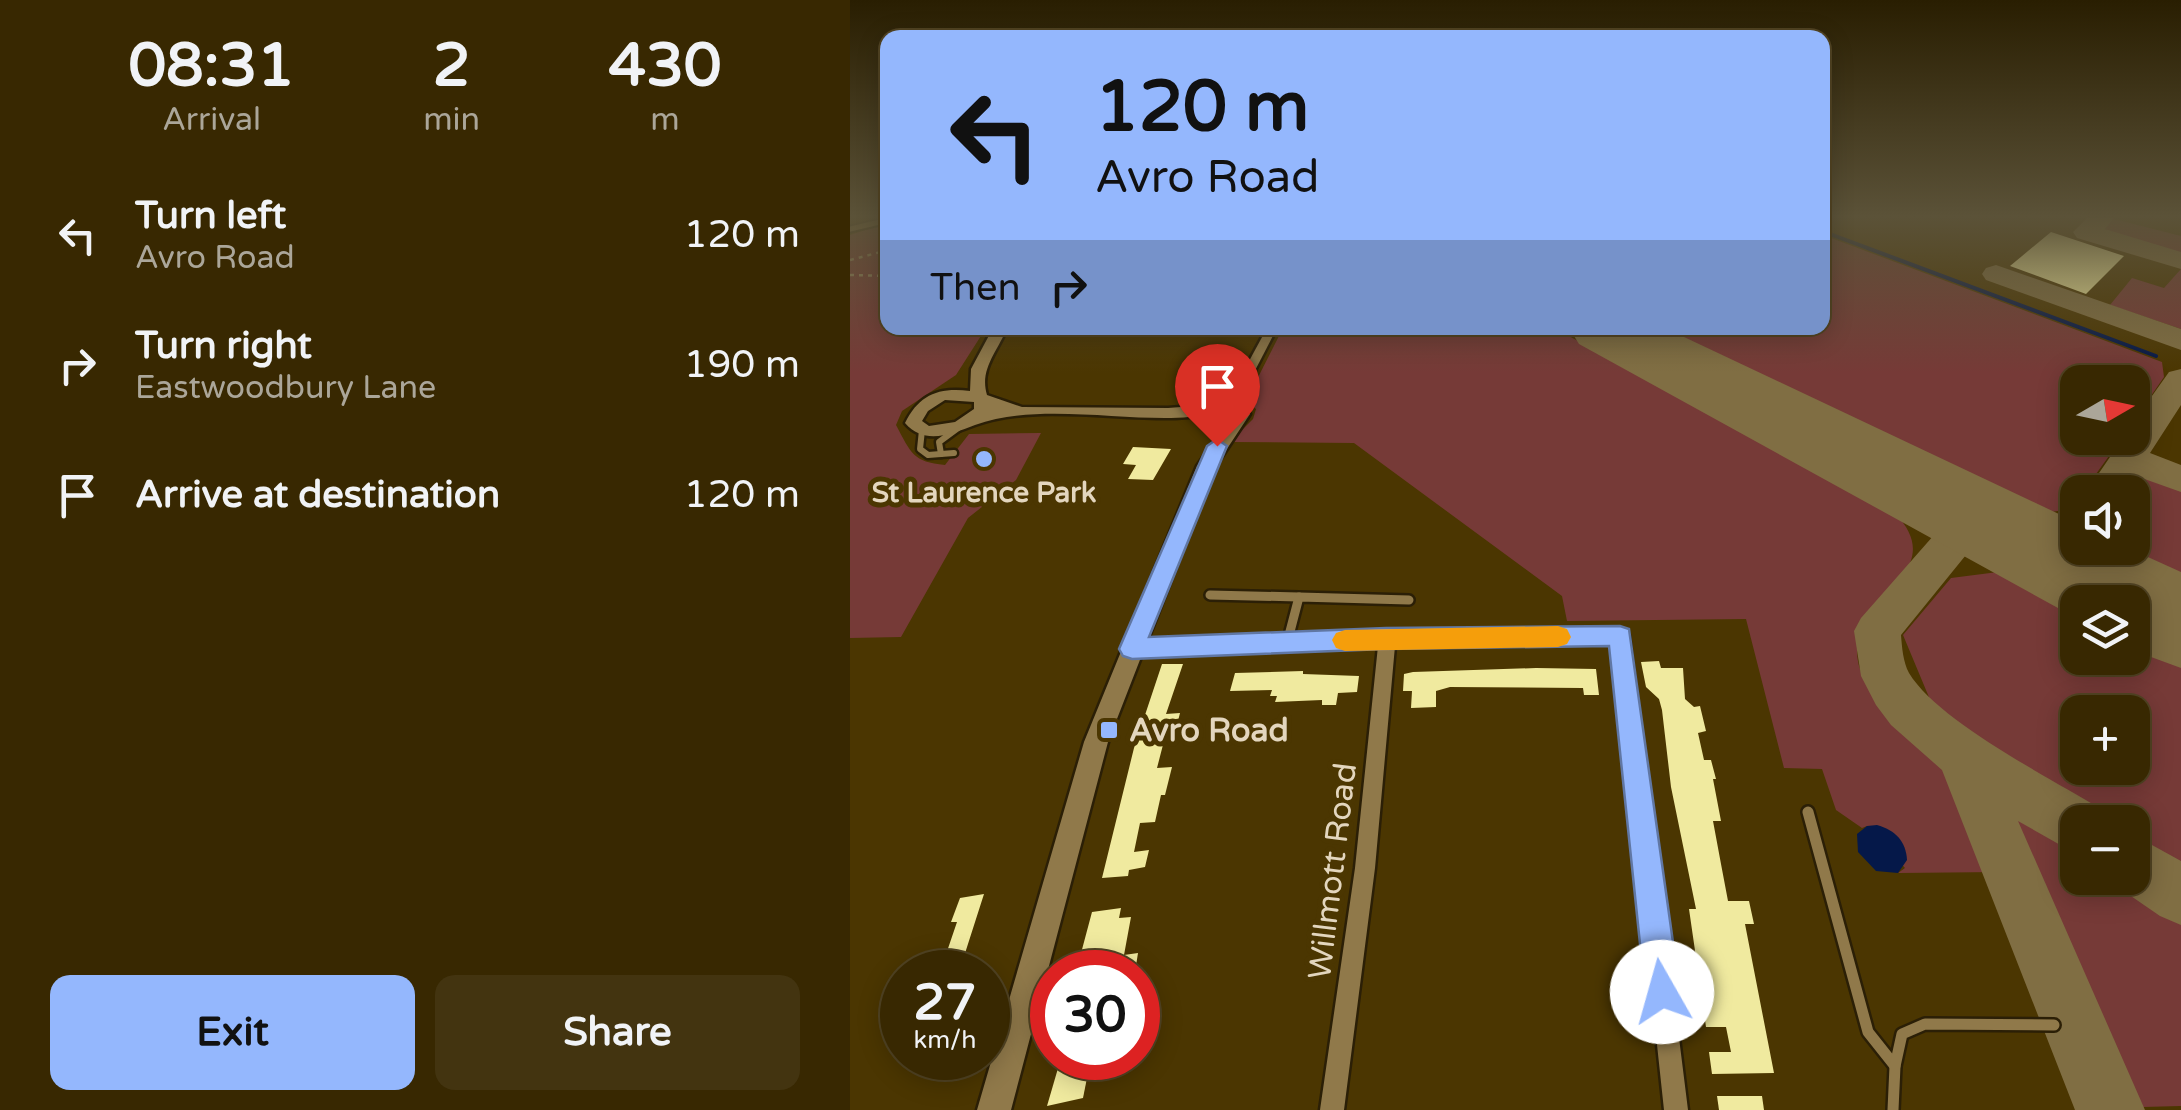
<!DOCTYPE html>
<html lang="en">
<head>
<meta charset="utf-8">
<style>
	:root { --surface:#382801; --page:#433410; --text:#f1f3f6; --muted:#aba699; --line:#524423; --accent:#94b7fd }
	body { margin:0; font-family:"Varela Round",sans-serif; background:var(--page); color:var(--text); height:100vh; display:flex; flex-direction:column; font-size:38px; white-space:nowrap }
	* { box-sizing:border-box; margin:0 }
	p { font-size:32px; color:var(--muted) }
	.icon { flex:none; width:55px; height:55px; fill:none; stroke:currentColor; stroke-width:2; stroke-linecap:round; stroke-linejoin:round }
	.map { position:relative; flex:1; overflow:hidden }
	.drawer { display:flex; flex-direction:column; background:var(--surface); width:850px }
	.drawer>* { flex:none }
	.guide { position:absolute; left:30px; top:30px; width:950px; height:305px; border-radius:20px; box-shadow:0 5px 25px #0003,0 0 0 2px var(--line); background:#94b7fd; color:#111; overflow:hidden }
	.needle { width:65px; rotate:81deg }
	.buttons { position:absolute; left:1210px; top:365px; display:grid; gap:20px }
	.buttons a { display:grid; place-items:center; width:90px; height:90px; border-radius:20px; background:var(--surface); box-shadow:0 5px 25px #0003,0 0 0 2px var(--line); font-size:50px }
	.speed { position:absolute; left:30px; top:950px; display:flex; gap:20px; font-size:50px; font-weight:700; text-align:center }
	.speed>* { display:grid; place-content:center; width:130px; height:130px; border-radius:50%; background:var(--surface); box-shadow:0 5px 25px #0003,0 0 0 2px var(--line); line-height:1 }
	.speed small { font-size:25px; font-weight:400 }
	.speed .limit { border:15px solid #d22; background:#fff; color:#111 }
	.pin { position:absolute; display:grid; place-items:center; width:85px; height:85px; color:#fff; margin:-102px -42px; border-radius:50% 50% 50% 0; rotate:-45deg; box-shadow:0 0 10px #0007 }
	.pin .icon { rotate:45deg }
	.me { position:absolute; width:110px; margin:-55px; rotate:353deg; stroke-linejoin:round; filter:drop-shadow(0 0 8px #0008) }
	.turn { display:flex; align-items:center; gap:35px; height:210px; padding:0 50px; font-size:45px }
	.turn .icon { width:130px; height:130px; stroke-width:2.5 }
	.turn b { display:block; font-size:70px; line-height:85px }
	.then { display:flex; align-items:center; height:95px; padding:0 50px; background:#0003; gap:20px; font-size:38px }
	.eta { display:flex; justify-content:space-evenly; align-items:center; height:170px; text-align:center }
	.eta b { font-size:60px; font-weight:700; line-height:70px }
	.primary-button { display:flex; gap:20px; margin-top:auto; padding:20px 50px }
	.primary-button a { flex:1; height:115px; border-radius:20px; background:var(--accent); color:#111; font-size:40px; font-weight:700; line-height:115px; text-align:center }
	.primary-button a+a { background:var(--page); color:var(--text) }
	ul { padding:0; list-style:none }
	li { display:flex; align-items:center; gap:30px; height:130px; padding:0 50px }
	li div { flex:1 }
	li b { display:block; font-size:38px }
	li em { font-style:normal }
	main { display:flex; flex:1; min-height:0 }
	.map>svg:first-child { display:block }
	.green { fill:#763a37; fill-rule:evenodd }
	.water { fill:#051849 }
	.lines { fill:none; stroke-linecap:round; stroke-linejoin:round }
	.stream { stroke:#051849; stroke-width:4 }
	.taxiway { fill:#806e43; fill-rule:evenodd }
	.runway { fill:#806e43; fill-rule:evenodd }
	.building { fill:#f0ea9f }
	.service-far3-casing { stroke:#2b1f06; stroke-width:9 }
	.service-far2-casing { stroke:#2b1f06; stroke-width:11 }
	.service-far1-casing { stroke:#2b1f06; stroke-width:14 }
	.service-casing { stroke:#2b1f06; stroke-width:16 }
	.minor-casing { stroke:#2b1f06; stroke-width:5 }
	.tertiary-casing { stroke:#2b1f06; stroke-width:5 }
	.path { stroke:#9b8a64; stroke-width:2.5; stroke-dasharray:4 5; stroke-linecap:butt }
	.service-far3 { stroke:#90794a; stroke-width:5 }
	.service-far2 { stroke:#90794a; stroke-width:6 }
	.service-far1 { stroke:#90794a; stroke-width:9 }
	.service { stroke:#90794a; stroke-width:11 }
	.minor { fill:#90794a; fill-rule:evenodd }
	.tertiary { fill:#90794a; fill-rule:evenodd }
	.route { fill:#94b7fd; stroke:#6077a4; stroke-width:2.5 }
	.slow { fill:#f59e0b }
	.poi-dot { fill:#94b7fd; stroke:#4b3601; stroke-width:4 }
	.labels { text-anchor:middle; stroke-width:10; stroke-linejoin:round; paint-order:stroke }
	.poi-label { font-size:28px; font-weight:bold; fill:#e3d6be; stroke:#4b3601 }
	.near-poi-label { font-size:32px; font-weight:bold; fill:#e3d6be; stroke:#4b3601; text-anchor:start }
	.near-street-label { font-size:32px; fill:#e3d6be; stroke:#4b3601 }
</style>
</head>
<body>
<main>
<section class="drawer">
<div class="eta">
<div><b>08:31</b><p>Arrival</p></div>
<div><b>2</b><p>min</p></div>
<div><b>430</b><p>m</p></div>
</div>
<ul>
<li><svg class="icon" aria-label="left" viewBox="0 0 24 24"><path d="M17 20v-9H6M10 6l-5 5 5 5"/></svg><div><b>Turn left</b><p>Avro Road</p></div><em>120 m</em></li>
<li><svg class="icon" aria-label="right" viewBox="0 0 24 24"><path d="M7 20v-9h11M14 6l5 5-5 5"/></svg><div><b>Turn right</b><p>Eastwoodbury Lane</p></div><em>190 m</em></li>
<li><svg class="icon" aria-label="arrive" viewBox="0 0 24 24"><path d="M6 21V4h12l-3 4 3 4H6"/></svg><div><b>Arrive at destination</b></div><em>120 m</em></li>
</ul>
<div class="primary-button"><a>Exit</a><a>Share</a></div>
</section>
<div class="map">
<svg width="1331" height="1110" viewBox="0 0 1331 1110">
	<rect width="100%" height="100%" fill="#4b3601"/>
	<g class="green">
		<path d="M1260,218l71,18v19l-73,-24 -7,-6z"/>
		<path d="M37,223l1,105h98l-30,47 -54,36 -6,14c15,28 17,37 49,40l24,-31 72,-1 -25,47 -48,38 -67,119 -51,1v-403z"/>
		<path d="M973,235l339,127 2,15 -31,45 -1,-40h-54v56h44l-39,54h-5l-7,17 -33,5 -32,-6 -362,-180h178z"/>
		<path d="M1331,269v60l-71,-24 22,-27 32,10z"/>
		<path d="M433,328h271l340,184c64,66 -57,86 -34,157 16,51 67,70 97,106 21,25 31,67 43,97l-102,1 7,-5 -38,-42 -5,2 -26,-18 -14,-41 -38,-1 -38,-149 -179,2 -5,-25 -208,-153 -124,-1 23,-23 3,-10 -10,-8z"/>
		<path d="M1303,476l28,7v114l-31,-15 -35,-34h17v-56l9,-14z"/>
		<path d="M1148,572l19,5 60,32 1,49h54l1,-19 48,26v211l-48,-32 -1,-22h-32l-164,-108 -33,-79 48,-57zM1282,712v56h-54v-56z"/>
		<path d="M1136,791l91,62 1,25h36l67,44v184l-38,1 -38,-32z"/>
	</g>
	<path class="water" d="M1027,825c18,5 29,16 30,35l-9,13 -22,-2 -18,-19 -1,-18 10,-8z"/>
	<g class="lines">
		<path class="stream" d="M972,231l334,125"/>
		<g class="taxiway">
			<path d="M1237,218h27l-9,11 76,23v17l-104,-31 -4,-6z"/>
			<path d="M1146,265l185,64v21l-195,-70 -4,-6 4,-6z"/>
			<path d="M1331,369v36l-31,48 31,12v27l-45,-16 -11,16h-39l37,-54h9v-14l37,-52z"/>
			<path d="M1089,485l14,4 19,27 25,3 41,12 6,11 -6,11c-24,7 -46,-13 -68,-3l-69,85c1,12 2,27 8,38 29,48 139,104 189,134l6,15h-26v33l-60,-34 127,289h-70l-133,-340 -51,-45 -15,-20 -15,-29 -7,-45 7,-13 73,-83v-13l-15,-23 6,-10z"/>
			<path d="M1228,516v32h16l30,26 6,12 -6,12c-32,10 -75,-24 -71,-58l10,-20z"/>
			<path d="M1282,834l49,27v64l-21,-9 -48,-33 -3,-5h23z"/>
		</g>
		<path class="runway" d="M719,328h96l413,195v25h50l53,24v96l-49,-18v-48h-54v17l-499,-275z"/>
	</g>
	<g class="building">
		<path d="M1201,232l73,24 -38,38 -76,-28z"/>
		<path d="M283,447l38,2 -18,31 -25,-1 8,-14 -13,-1z"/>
		<path d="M809,661l2,7h22l2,31 9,8 6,-1 6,25 -8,2 6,27h7l5,19h-3l8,42h-8l8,43 7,37h21l5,23h-9l29,149 -62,1 -3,-22h22l-5,-25h-20l-17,-118h7l-25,-122 -9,-77 -3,-11 -13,-12 -5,-25z"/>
		<path d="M312,664h21l-17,50 14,-1 -6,24h-9l-8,31 15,-1 -7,28h-4l-6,27 -15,1 -6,29 15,-2 -4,17 -16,3 -1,6 -26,2 32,-130z"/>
		<path d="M686,668l60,1 3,26h-15l-1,-7 -133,-1 -14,4v16l-25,1 1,-17h-9l1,-17 9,-2z"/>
		<path d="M453,671v3l56,2 -2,16 -19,1 -2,12h-14v-5l-47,2 2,-6h-7l2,-6 -42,1 5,-18z"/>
		<path d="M134,894l-25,78h-19l17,-50h-6l9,-24z"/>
		<path d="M271,908l-2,10 12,-1 -7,38 14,-2 -3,19h-59l16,-60z"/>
		<path d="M211,1058h30l-8,40 -36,8z"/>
		<path d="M867,1096h45l2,14h-45z"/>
	</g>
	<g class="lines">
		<defs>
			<path id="service-far3" d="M0,229l38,-9"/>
			<g id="service-far2">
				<path d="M72,430l-2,19 8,6 26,-2"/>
				<path d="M91,454l-2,-12 19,-14"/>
			</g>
			<g id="service-far1">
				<path d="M360,595l89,2"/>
				<path d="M437,643l12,-46 110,3"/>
			</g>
			<g id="service">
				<path d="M958,812l60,220 27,34"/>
				<path d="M1043,1110l2,-44 7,-32 23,-10 129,1"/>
			</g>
			<g id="minor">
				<path d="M417,328h10l-42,81 -6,4 -4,-1 -2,-3z"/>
				<path d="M771,629l6,2 2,5 59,474h-24l-50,-467 -219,3 -20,222 -31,242h-24l35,-242 23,-222 -246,10 -6,-2 -2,-5 2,-5 261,-12z"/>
			</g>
			<path id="tertiary" d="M143,328h14c-9,23 -28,41 -20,67l35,12 146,1 66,-5 16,11 -35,53 -107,275 -97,368h-34l107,-368 113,-276 36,-51c-19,-2 -42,3 -62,3 -60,1 -139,-14 -196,7 -24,9 -50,21 -70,-2 14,-28 33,-36 65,-32l1,-22zM95,400l29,2v7l-19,13 -26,4 -7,-5 6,-10z"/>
		</defs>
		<use href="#service-far3" class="service-far3-casing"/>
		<use href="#service-far2" class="service-far2-casing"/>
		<use href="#service-far1" class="service-far1-casing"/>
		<use href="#service" class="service-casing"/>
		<use href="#minor" class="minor-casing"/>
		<use href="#tertiary" class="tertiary-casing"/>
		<g class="path">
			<path d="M0,260l38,-10"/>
			<path d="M0,275l38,1"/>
		</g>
		<use href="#service-far3" class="service-far3"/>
		<use href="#service-far2" class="service-far2"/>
		<use href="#service-far1" class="service-far1"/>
		<use href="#service" class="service"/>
		<use href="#minor" class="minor"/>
		<use href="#tertiary" class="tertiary"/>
	</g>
	<linearGradient id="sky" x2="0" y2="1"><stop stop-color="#291e01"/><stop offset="0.58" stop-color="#5b5238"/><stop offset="1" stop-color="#5b5238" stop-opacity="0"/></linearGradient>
	<rect width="1331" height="373" fill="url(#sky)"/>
	<path class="route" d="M367,439l10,7 -78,191 237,-9 234,-2 9,3 51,363 -5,12 -13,5 -12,-5 -5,-12 -36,-346 -223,3 -254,10 -9,-3 -4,-7 88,-203z"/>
	<path class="slow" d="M708,626l9,3 4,8 -4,7 -9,3 -213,4 -9,-3 -4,-8 4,-7 9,-3z"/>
	<g class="poi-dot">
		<circle cx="134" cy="459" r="10"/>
		<rect x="249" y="720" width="20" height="20" rx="5"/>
	</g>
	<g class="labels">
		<g class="poi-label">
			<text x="134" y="502">St Laurence Park</text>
		</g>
		<g class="near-poi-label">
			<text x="279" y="741">Avro Road</text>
		</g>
		<g class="near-street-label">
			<text transform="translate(482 871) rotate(-83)" y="11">Willmott Road</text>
		</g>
	</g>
</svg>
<div class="buttons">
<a><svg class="needle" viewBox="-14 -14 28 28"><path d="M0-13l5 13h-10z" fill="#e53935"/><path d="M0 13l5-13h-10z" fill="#aba699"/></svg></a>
<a><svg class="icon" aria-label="sound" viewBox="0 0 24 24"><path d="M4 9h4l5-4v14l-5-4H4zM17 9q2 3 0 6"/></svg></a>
<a><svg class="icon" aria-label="layers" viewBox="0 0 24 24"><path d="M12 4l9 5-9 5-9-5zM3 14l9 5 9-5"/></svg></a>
<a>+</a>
<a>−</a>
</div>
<div class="speed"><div>27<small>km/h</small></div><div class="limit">30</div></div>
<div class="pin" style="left:367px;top:446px;background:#d93025"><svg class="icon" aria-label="arrive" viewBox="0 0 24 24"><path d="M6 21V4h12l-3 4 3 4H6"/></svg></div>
<svg class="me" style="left:812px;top:992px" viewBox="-20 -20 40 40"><circle r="19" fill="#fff"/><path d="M0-13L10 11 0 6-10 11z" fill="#94b7fd"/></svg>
<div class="guide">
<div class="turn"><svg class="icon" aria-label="left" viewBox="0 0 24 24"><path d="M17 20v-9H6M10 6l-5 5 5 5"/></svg><div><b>120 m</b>Avro Road</div></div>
<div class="then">Then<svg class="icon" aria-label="right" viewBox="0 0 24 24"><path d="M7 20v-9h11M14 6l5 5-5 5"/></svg></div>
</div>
</div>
</main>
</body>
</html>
